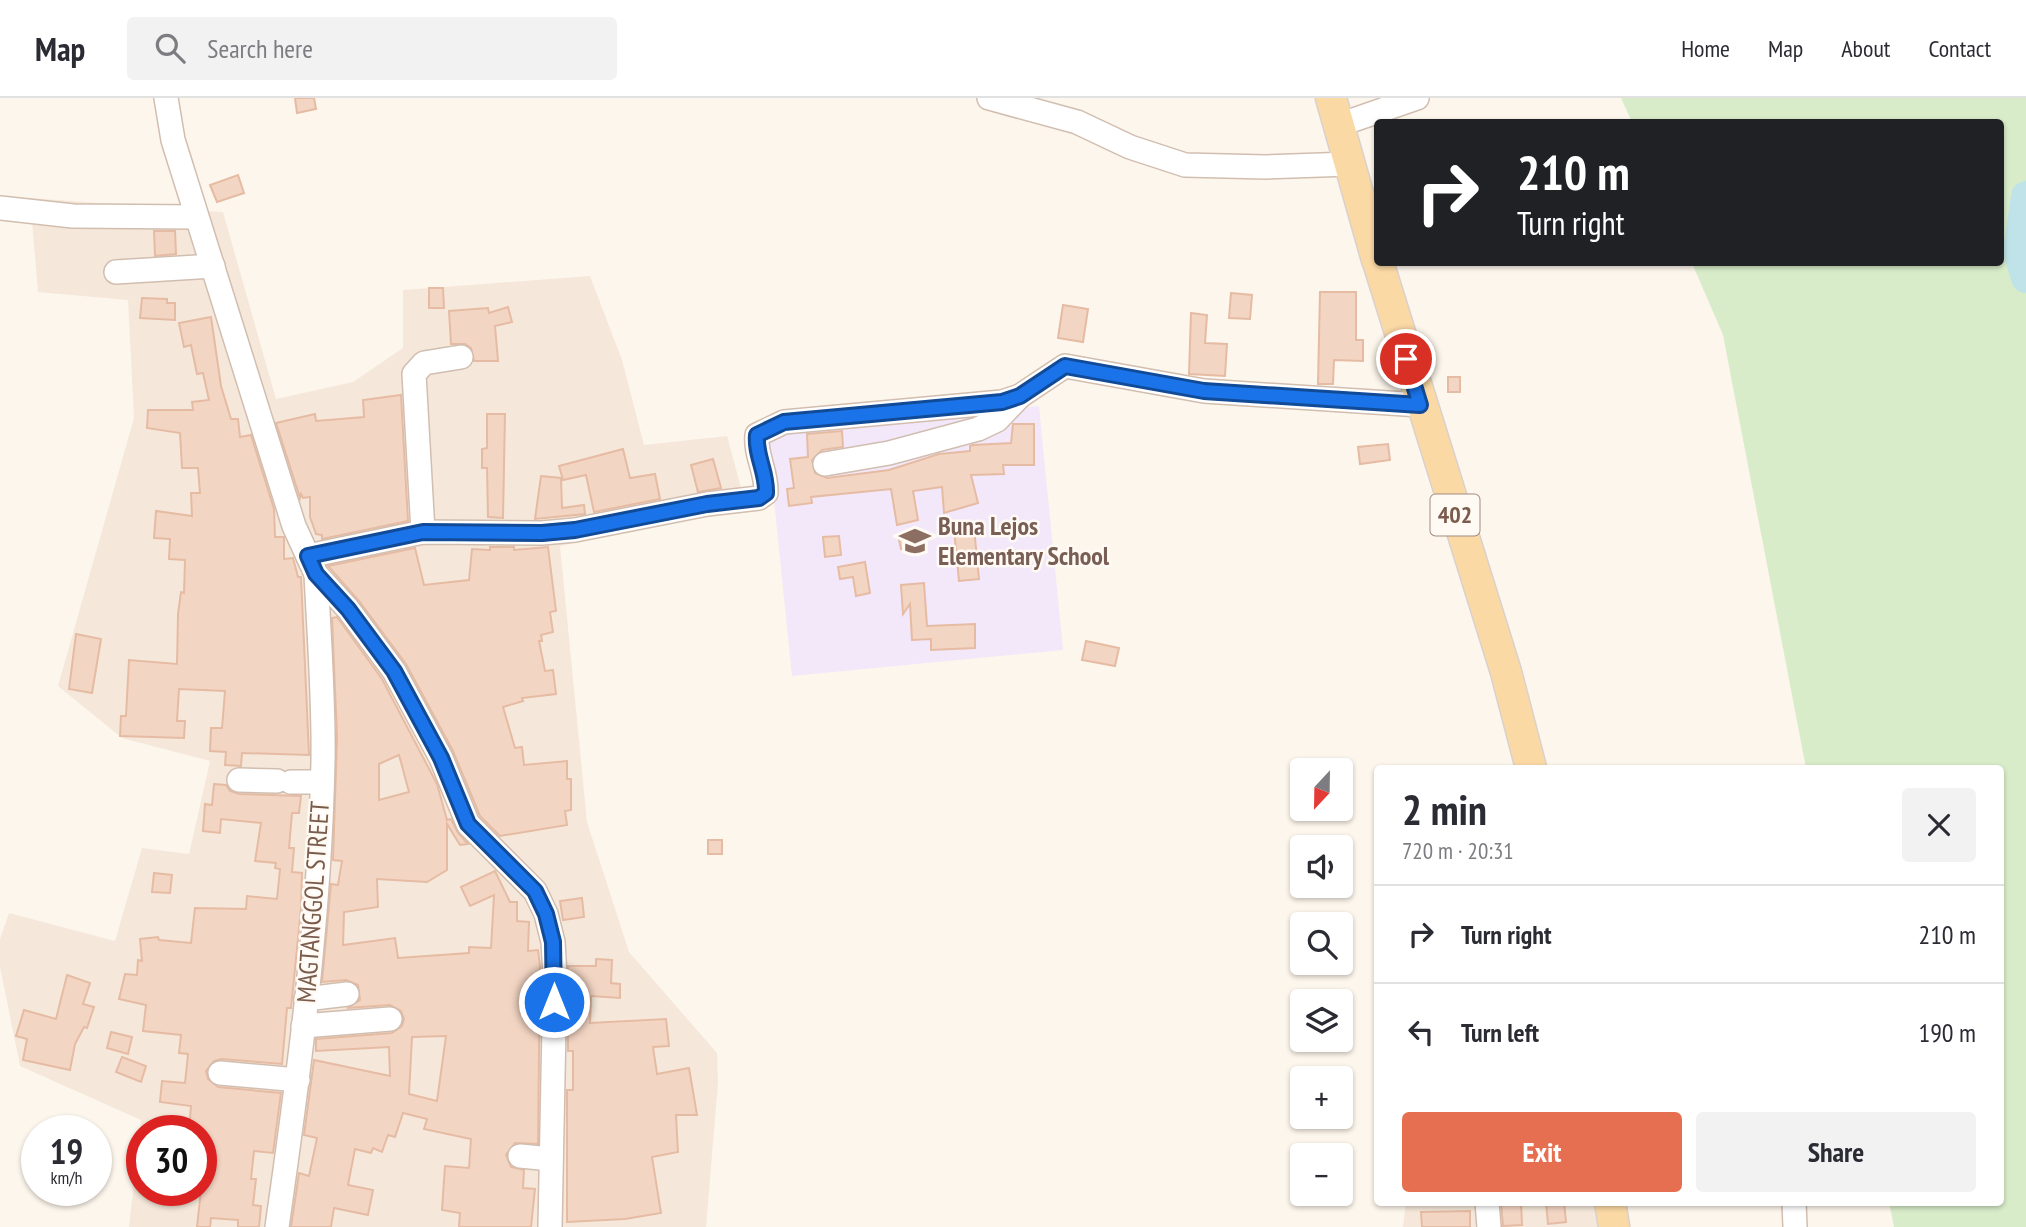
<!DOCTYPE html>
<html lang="en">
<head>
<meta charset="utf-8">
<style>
	:root { --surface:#fff; --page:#f2f2f3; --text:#2b2b33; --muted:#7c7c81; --line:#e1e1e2; --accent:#e76f51 }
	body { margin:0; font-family:"PT Sans Narrow",sans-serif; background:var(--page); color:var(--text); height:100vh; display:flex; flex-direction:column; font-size:26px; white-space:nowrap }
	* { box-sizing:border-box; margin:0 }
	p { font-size:23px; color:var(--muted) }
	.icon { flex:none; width:38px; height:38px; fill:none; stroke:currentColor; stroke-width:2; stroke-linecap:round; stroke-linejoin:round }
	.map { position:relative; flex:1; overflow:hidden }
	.sheet { position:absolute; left:1374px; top:667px; width:630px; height:441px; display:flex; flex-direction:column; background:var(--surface); border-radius:7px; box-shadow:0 2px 5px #0004 }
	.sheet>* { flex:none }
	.guide { position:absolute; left:1374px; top:21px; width:630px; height:147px; border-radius:7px; box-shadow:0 2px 5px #0004; background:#202124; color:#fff; overflow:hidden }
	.needle { width:46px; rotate:202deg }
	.fabs { position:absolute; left:1290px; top:660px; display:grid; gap:14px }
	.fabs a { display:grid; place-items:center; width:63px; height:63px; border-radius:7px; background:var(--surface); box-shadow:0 2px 5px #0004; font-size:35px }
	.speed { position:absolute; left:21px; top:1017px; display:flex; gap:14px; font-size:35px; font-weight:700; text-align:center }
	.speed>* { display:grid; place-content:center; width:91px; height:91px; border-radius:50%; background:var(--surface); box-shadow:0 2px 5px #0004; line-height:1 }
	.speed small { font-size:18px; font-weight:400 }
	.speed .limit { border:10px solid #d22; background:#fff; color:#111 }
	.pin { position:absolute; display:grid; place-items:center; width:60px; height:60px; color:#fff; margin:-30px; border:4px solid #fff; border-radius:50%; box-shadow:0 2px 7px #0007 }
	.me { position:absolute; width:77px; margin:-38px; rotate:0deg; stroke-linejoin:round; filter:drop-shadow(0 0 5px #0008) }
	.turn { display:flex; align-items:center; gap:24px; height:147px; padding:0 28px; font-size:32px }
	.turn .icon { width:91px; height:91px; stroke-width:2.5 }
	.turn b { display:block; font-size:49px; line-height:60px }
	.round { display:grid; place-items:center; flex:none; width:74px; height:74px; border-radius:7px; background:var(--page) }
	.overview { display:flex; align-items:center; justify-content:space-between; height:119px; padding:0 28px }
	h1 { font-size:42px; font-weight:600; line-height:52px }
	.button { display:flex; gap:14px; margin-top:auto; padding:14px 28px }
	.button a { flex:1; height:80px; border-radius:7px; background:var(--accent); color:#fff; font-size:28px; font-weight:600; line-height:80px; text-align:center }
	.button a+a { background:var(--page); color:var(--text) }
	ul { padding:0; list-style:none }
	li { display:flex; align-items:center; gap:21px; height:98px; padding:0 28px; border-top:2px solid var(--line) }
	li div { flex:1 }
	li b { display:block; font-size:26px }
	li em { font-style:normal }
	header { display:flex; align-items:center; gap:42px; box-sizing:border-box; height:98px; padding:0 35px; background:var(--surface); border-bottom:2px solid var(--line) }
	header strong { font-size:33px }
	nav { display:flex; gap:38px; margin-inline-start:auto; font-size:24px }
	.search { width:490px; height:63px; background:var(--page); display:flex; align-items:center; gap:18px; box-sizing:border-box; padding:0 24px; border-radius:7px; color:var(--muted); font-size:26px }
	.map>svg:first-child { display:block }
	.residential { fill:#f5e8da; fill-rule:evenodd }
	.education { fill:#f3e8fa }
	.green { fill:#d8ecc9 }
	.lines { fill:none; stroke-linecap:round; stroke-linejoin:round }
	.river { stroke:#bfe3e8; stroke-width:30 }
	.building { fill:#f3d5c3; stroke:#e6bba3; stroke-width:2; fill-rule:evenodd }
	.minor-casing { stroke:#d1beb0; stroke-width:26 }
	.major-casing { stroke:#dad1cd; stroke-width:33 }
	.minor { stroke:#fff; stroke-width:23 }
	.major { stroke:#fbd9a5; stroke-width:30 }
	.route-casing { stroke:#114b97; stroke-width:18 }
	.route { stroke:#1a73e8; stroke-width:12 }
	.labels { text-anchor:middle; stroke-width:5; stroke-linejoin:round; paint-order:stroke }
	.shield { fill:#fffaf3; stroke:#a28b7f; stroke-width:2 }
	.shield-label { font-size:24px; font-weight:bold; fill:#7a5c4d }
	.education-label { font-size:26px; font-weight:bold; fill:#785e54; stroke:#fffaf3; text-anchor:start }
	.street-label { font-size:26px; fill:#7a5c4d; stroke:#fffaf3 }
</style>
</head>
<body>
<header>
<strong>Map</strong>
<div class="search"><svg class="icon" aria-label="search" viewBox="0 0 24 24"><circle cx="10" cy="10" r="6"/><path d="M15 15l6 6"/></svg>Search here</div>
<nav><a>Home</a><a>Map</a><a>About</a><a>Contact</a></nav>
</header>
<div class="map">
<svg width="2026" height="1129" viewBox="0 0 2026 1129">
	<rect width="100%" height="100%" fill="#fdf6ec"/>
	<g class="residential">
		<path d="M30,100l193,14 53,187 77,-17 50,-34v-58l187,-14 32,84 22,85 83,-9 19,70 -186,40 27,276 42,130 88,101 1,29 -12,145h-577l12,-107 -121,-54 -20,-99v-28l9,-26 106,28 27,-93 47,6 21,-93 -88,-23 -64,-52 76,-268 -6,-118 -90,-8zM142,1032h59v60h-59z"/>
		<path d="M1406,1104h221l4,25h-228z"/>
	</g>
	<path class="education" d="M1039,308l24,244 -271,26 -25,-244z"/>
	<path class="green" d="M1621,0h405v1129h-132l-5,-25h111v-434h-194l-83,-433 -31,-72 308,-1v-140h-368z"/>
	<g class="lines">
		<path class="river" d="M2026,98l-8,55 8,27"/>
	</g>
	<g class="building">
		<path d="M295,0h19l2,11 -19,4z"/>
		<path d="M238,77l6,18 -27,9 -7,-17z"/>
		<path d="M154,133h21l1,23 -21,2z"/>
		<path d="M429,190h14l1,20h-15z"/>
		<path d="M1320,194h36v48h7v21l-29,-1 -1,24h-15z"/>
		<path d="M1231,195l21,2 -2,24 -21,-1z"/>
		<path d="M142,200l25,1v4h8v17l-35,-2z"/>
		<path d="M1063,207l25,4 -5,33 -25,-4z"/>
		<path d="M508,209l4,15 -17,4 3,35h-24l-3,-13 -6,-4h-14l-2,-33 39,-3 1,5z"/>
		<path d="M1191,215l16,2 -2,28 22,1 -2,32 -36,-2z"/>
		<path d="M211,219l10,69 10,33h7l2,18 11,-2 23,74 1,28h9v22l9,-1 5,19h3l8,178 -67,-2 -1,13 -16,-1 1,-13 -16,-1 1,-23h11l3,-37 -46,-2 -2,32h8l-1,17 -64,-2 1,-20h5l3,-56 48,4 1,-50 3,-22 3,1 1,-33 -16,-1 1,-20 -16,-1 2,-27 36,5 -1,-23h9l-2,-25h-16l-2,-35 -33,-5 1,-18h45l-1,-8 17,-2 -6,-27 -6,1 -6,-29 -7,2 -5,-24z"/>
		<rect x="1448" y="279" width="12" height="15"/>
		<path d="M401,297l7,126 -86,18v-4l-6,-1 -6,-17v-20l-7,1 -2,-4 -1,4 -24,-75 39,-9 1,7 48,-4 -1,-17z"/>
		<path d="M487,316h18l-2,104 -15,-1 -1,-49h-5v-19l5,-1z"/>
		<path d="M1013,326h21v41h-31l1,9 -33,1 7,28 -34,10 -2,-26 -29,4 5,29 -21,5 -6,-36 -80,8 1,6 -23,3 -2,-17 7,-1 -4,-29 18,-2 -1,-23 35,-3 1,16 -21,3 -10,10 3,13 12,5 62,-8 50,-16 31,-3v-5l3,-1 38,-2z"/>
		<path d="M1388,346l2,16 -30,4 -2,-17z"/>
		<path d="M623,351l7,29 25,-4 5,25 -66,13 -8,-37 -23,5 -4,-14z"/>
		<path d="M713,361l8,29 -23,4 -7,-27z"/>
		<path d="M541,378l20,2 1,30 22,-3 1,9 -50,5z"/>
		<path d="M974,430l5,51 -20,2 -5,-51z"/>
		<path d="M920,435l2,13 -21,3 -3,-14z"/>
		<path d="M839,438l2,19 -16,2 -2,-20z"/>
		<path d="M490,449h24v3l34,-3 8,64 -6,1 3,20 -12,3 1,6h-3l6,30 8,-1 3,24 -34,4 1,3 -20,6 12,41 7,-1 2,18 43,-4v18h4v31l-6,1 2,14 -67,11 -20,-20 -27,-65 -47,-87 -47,-63 -31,-35 87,-18 9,37 45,-5 3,-31 18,1z"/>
		<path d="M865,464l5,31 -14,3 -3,-19 -13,2 -2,-12z"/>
		<path d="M924,485l3,43 48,-2v24l-44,2v-11l-19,1 -2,-36 -7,10 -2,-29z"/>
		<path d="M337,519l45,62 55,105 10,36 4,-1 7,14 10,11 -8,1 -13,-21v46l-20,12 -50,-3 1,28 -34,5 -1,33 52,-7 3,20 71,-5v-6l22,1 3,-53 -24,11 -9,-19 34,-16 15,31h7v19l12,1 -1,29 10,-1 2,16 -2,178 -23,-1 -9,12 5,12 13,3 -1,18 12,1 -4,38h-72l1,-14 -18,-3 3,-44 24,2 2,-29 -47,-10 3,-10 -24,-6 -8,24 -7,-2 -6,17 -9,-4 -2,5 -16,-4 -7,36 25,5 -5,25 -34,-7 -3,19h-40l8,-54 10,3 8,-38 -13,-3 10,-75 76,16 -1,-29 -73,4v-12l76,-6 10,-7 2,-7 -3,-8 -11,-6 -43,3 13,-8 -2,-15 -12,-5 -24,2 9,-98 7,1 4,-24 -9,-1 4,-123 -5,-119zM399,657l10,37 -30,8v-36zM446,938l-9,65 -28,-7 3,-57z"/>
		<path d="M76,536l25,5 -9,54 -23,-4z"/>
		<path d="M1086,543l33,7 -4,18 -33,-6z"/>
		<path d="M214,686l12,1 4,6 9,3 62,2 -2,17h-7l-3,35h5l-2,24 10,1 -1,36 -10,99h-4l-5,56 -61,-5 -7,2 -8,10 2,8 10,8 63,6 -8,60 -19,-2 -3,28h5l-3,26 8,1 -2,21h-21v-7l-27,-2 -1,9h-13l4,-37v-60h-12l2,-24 -31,-4 2,-21 23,2 3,-29 -9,-1 2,-18 -38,-4 3,-26 -27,-6 6,-25 12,1 1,-15 4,1 -2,-22 18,-2 1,3 32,3 4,-35 51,1 1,-13 30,3 3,-30 -5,-1 1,-5 -21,-2 6,-38 -40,-4 -1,14 -17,-2 2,-27 7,1z"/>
		<rect x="708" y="742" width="14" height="14"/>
		<path d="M154,775l18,2 -2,18 -18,-1z"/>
		<path d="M582,800l2,19 -21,3 -3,-19z"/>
		<path d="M596,861l16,1 -1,23 9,1v14l-29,-2 -1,27 76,-4 3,27 -16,1 4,27 32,-6 8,47h-21l2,37 -26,5 9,56 -36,6 -58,3v-132h6v-39h-5v-85h28z"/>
		<path d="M67,877l23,8 -7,21 11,3 -7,21 -3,-1 -9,17 -5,26 -47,-10 4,-21 -11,-3 8,-26 32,9z"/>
		<path d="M111,934l21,5 -4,17 -21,-6z"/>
		<path d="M122,959l24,9 -5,16 -25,-10z"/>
		<path d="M1501,1104h20l1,23 -19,1z"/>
		<path d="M1546,1104h18l2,20 -18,2z"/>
		<path d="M1470,1113v16h-48l-1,-15z"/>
	</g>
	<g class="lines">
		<defs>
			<g id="minor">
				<path d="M166,0l7,42 121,386 22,48 32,35 46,62 47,87 27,66 67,67 11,23 7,28 2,34 -5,251"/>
				<path d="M989,0l88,24 53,25 55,18 81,2 84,-3"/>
				<path d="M1339,27l78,-27"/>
				<path d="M0,110l73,8 123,1"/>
				<path d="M116,174l97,-6"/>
				<path d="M825,366l64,-11 89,-24 19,-9 22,-23"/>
				<path d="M423,434l-9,-158 10,-11 37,-6"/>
				<path d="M308,458l115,-24 119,1 33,-3 132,-26 52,-6 7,-5c1,-21 -11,-38 -9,-58l27,-13 218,-20 18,-6 45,-30 139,25 216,14"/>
				<path d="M239,682l38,1"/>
				<path d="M291,684h30"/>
				<path d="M306,901l41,-5"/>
				<path d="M303,928l87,-7"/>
				<path d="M220,975l78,7"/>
				<path d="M520,1058l31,3"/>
				<path d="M1487,1104l2,25"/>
				<path d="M1794,1104l1,25"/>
				<path d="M277,1129c22,-154 43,-310 46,-466 1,-62 -4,-125 -7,-187"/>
			</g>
			<g id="major">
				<path d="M1331,0l46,162"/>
				<path d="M1378,164l128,410 25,96"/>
				<path d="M1610,1104l4,25"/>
			</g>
		</defs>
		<use href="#minor" class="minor-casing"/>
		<use href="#major" class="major-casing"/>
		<use href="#minor" class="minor"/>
		<use href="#major" class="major"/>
	</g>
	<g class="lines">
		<defs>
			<path id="route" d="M554,904l-1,-60 -7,-28 -11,-23 -67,-67 -27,-66 -47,-87 -46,-62 -32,-35 -8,-18 115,-24 119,1 33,-3 132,-26 52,-6 7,-5c1,-21 -11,-38 -9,-58l27,-13 218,-20 18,-6 45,-30 139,25 216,14 -14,-46"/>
		</defs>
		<use href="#route" class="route-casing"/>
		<use href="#route" class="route"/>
	</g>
	<defs>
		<symbol id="school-bare" viewBox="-9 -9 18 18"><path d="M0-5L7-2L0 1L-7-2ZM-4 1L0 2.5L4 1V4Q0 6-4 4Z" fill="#8d6e63" stroke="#fffaf3" stroke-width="2.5" paint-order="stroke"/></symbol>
	</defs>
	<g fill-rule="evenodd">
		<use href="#school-bare" x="893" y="421" width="44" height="44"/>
	</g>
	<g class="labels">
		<rect class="shield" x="1430.5" y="396.5" width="49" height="41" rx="5"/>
		<g class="shield-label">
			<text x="1455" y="425">402</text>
		</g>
		<g class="education-label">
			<text x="938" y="437">Buna Lejos<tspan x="938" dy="30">Elementary School</tspan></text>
		</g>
		<g class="street-label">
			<text transform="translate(313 804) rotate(-86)" y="9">MAGTANGGOL STREET</text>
		</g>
	</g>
</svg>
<div class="fabs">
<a><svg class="needle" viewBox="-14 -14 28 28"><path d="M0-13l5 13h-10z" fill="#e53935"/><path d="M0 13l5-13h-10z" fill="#7c7c81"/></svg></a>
<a><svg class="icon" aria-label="sound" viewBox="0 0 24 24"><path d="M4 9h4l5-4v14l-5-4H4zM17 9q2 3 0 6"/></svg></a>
<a><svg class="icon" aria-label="search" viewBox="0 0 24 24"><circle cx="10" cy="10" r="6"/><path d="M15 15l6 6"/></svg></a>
<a><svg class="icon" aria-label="layers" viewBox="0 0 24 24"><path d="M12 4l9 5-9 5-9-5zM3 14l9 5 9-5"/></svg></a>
<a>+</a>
<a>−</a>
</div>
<div class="speed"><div>19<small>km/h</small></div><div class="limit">30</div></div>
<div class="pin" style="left:1406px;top:261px;background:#d93025"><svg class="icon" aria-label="arrive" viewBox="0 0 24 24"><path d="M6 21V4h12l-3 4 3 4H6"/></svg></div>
<svg class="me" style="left:554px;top:904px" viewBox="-20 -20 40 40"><circle r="17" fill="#1a73e8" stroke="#fff" stroke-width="3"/><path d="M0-11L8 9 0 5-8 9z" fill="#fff"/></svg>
<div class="guide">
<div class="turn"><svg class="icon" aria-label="right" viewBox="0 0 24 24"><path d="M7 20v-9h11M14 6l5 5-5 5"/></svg><div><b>210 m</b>Turn right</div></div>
</div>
<section class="sheet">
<div class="overview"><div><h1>2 min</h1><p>720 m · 20:31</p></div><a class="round"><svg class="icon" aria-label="close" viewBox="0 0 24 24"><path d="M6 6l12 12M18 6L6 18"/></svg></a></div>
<ul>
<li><svg class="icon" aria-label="right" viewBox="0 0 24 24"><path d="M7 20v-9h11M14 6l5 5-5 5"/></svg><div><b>Turn right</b></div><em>210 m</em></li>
<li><svg class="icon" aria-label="left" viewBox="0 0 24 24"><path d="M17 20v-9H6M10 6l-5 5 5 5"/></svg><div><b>Turn left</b></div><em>190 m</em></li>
</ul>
<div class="button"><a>Exit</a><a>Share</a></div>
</section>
</div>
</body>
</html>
